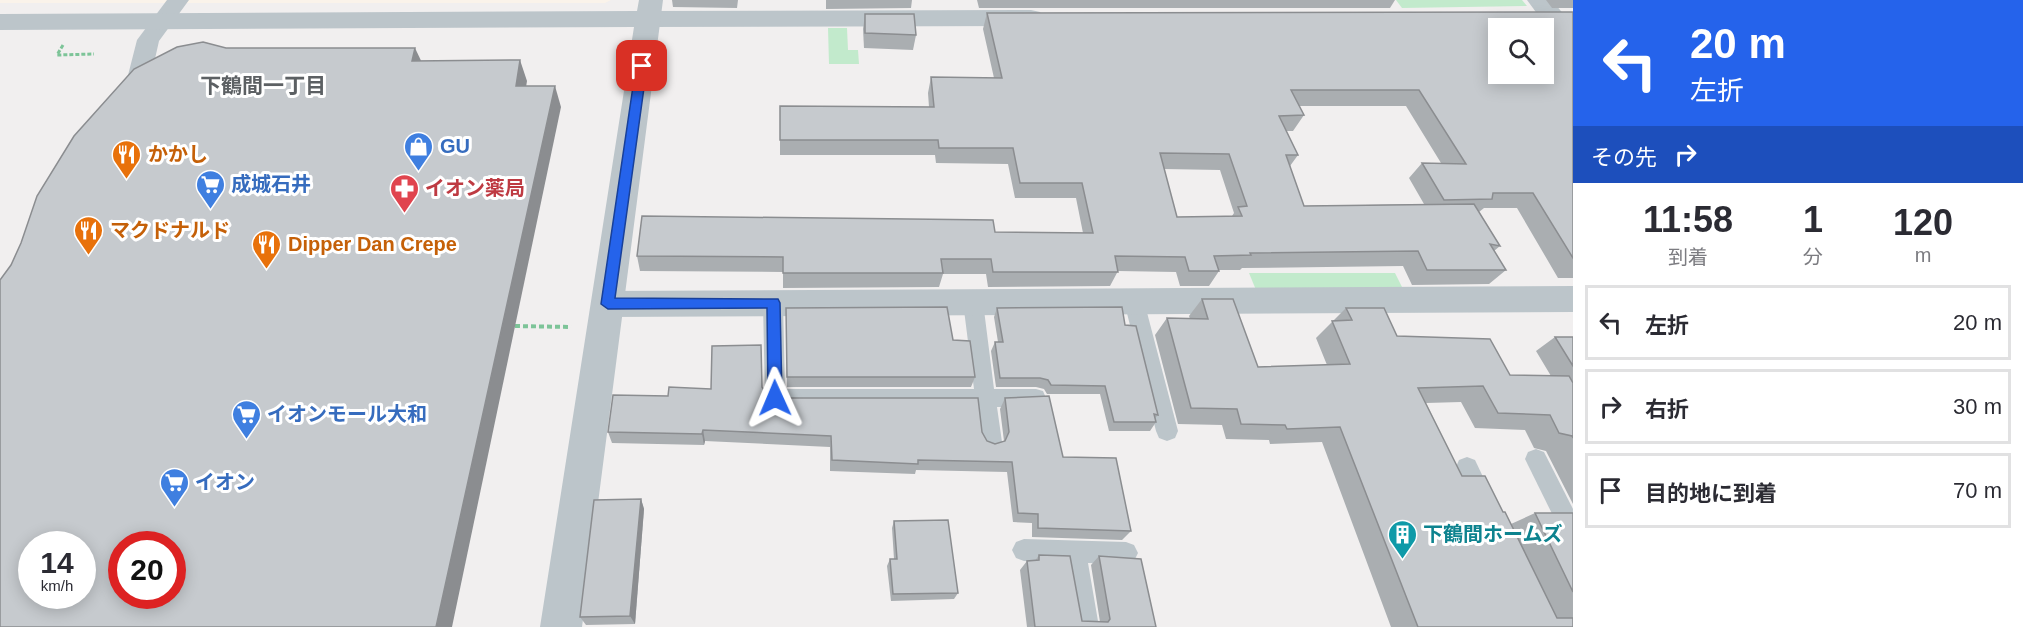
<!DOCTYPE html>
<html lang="ja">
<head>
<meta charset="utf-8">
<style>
	:root { --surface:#fff; --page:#f7f7f7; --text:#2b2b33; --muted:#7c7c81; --line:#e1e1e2 }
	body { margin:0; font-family:Arial,"Noto Sans JP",sans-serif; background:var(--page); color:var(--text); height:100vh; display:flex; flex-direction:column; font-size:22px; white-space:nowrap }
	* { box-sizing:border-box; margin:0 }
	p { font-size:20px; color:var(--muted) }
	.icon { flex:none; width:33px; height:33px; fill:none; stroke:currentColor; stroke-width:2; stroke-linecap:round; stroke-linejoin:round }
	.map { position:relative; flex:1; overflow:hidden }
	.panel { display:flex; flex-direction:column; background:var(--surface); width:450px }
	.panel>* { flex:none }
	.hud { background:#2563eb; color:#fff; overflow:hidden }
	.controls { position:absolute; left:1488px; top:18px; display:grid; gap:12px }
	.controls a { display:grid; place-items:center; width:66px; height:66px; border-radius:0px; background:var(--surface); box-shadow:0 3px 15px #0003; font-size:30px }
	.speed { position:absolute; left:18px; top:531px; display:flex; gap:12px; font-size:30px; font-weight:700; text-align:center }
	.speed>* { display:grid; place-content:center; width:78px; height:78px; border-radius:50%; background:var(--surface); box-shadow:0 3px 15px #0003; line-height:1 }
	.speed small { font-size:15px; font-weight:400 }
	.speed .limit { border:9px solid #d22; background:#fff; color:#111 }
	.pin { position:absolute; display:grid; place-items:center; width:51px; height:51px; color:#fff; margin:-26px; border-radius:12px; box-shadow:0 3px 9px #0006 }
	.me { position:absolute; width:66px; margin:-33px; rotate:359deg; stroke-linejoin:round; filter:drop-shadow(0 0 4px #0008) }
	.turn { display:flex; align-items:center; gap:21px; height:126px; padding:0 18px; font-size:27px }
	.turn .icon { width:78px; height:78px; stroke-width:2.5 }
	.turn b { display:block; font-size:42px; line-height:51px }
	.then { display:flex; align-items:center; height:57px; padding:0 18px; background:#0003; gap:12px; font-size:22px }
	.eta { display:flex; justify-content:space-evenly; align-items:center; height:102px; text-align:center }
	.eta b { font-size:36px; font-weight:600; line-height:42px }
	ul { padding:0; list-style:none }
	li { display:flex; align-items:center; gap:18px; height:75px; margin:0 12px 9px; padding:0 6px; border:3px solid var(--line); border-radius:0px }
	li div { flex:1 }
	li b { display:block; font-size:22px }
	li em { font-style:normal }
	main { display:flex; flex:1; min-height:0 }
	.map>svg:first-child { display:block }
	.commercial { fill:#faf3ea }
	.green { fill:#c2eacc }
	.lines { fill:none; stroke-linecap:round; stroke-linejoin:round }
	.path-far1 { stroke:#7dc498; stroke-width:3; stroke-dasharray:4 2; stroke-linecap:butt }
	.path { stroke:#7dc498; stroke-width:4; stroke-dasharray:5 3; stroke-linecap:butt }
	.service { fill:#bcc5ca; fill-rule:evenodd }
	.pedestrian { fill:#bcc5ca; fill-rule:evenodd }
	.minor { fill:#bcc5ca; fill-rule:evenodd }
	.tertiary { fill:#bcc5ca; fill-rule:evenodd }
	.wall { fill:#aaaeb1; fill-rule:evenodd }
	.shaded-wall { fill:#8b8d90 }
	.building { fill:#c6cace; stroke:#8b8d90; stroke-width:1.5; fill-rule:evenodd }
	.route { fill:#2563eb; stroke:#184099; stroke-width:1.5 }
	.labels { text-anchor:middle; stroke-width:6; stroke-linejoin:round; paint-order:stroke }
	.shop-label { font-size:20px; font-weight:bold; fill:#366cbe; stroke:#fff; text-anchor:start }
	.food-label { font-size:20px; font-weight:bold; fill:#c56008; stroke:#fff; text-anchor:start }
	.health-label { font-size:20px; font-weight:bold; fill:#be3a42; stroke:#fff; text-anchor:start }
	.culture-label { font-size:20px; font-weight:bold; fill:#0d838f; stroke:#fff; text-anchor:start }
	.neighbourhood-label { font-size:21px; font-weight:bold; fill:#5c6063; stroke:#fff }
</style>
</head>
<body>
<main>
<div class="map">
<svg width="1573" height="627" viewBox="0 0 1573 627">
	<rect width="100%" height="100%" fill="#f1efef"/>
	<path class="commercial" d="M0,0h611l-6,3h-605z"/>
	<g class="green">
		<path d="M1396,0h126l5,6 -125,2z"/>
		<path d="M828,28h19l1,22h10l1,14h-30z"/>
		<path d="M1249,273h146l8,16 -147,1z"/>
	</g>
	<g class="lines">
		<path class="path-far1" d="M63,45l-6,10 37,-1"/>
		<path class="path" d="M515,326l56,1"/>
		<g class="service">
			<path d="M1134,293l7,2 3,6 34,130 -3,7 -8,3 -8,-3 -3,-7 -32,-130 3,-6z"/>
			<path d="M973,294l7,2 3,6 11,87h42l7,2 3,7 -3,7 -7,2h-39l5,35 -3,7 -8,3 -8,-3 -3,-7 -4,-35h-201l-7,-2 -3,-7 -2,-95 3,-6 7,-2 7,2 3,6 2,86h189l-11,-87 3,-6z"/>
			<path d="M1536,449l8,3 29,57v34l-8,-3 -40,-81 3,-7z"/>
			<path d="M1467,457l8,3 19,40 -3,8 -8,3 -8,-3 -19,-41 3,-7z"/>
			<path d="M1024,539l102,3 8,3 4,8 -4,8 -8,3 -38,-1 11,64h-24l-11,-64 -40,-2 -8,-3 -4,-8 4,-8z"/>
		</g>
		<path class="pedestrian" d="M167,0h22l-30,41 -11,49c-8,12 -15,20 -29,16l-4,-6 10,-13 12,-47z"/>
		<g class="minor">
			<path d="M1527,0h25l21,26v26l-9,-2z"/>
			<path d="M1031,10l9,2 4,6 -4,6 -9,2 -383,1 -9,-2 -4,-6 4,-6 9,-2z"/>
			<path d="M1573,286v26l-965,5 -12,-3 -4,-10 4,-10 12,-3z"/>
		</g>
		<path class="tertiary" d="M639,0h24l-81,627h-42l94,-600 -634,3v-16l637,-3z"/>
	</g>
	<g class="wall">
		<path d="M672,0h66l-1,8 -64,-1z"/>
		<path d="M826,0h86l-1,8 -85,1z"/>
		<path d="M977,0h418l-5,8h-411z"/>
		<path d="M1546,0h27v8h-21z"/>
		<path d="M1573,12v266h-15l-41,-70h-33l-5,4 21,34 -6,5 12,19 -17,14 -77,1 -9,-19 -161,2 -2,2h-21v1l-10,15h-29l-4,-14 -58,-1 -8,15 -122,1 -2,-13h-43l-4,13 -156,1v-16l-143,-1 -3,-15 358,-24 88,1 -7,-35h-61l-7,-34 -72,-1 -1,-8h-155v-49l149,1 -1,-14 3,-16 63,1 -11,-49 4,-16zM1299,106h107l35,57h-19l-13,15 15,26 -120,2 -14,-40 8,-11 -12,-24h7l11,-16zM1164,169l56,1 14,43 -2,3 -55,1z"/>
		<path d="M865,14l51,21 -3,15 -49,-2 -1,-19z"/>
		<path d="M1202,299l56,68 69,-2 -11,-27 30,-30 51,28 113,39 41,1 -15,-25 19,-14h18v167l-27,-53 -12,-3 -9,-18 -50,-2 -14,-26 -35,1 36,73 41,36 8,12 24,-11h38v114h-182l-69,-185 -52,2 -1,-4 -43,-1 -4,-14 -44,-1 -23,-89 12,-17 23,1 -1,-3z"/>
		<path d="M786,308l167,32 22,37 -4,10h-184z"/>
		<path d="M997,308l128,17 33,90 -3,3 1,4 -6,9h-41l-9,-37h-53l-3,-5 -8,-2h-40l-5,-36 4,-9h3l-4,-25z"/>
		<path d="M763,387l4,9 8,2 207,34 5,9 8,3 9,-3 -4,-32 5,-11 58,59 68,74 -9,9 -90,-3v-14l-19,-1 -6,-50 -91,-2 -1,4 -85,-3v-24l-125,-6 -1,4 -92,-2 -4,-11 60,-36 43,-7z"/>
		<path d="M641,499l3,10 -9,115 -49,1 -6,-8z"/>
		<path d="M894,521l64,72 -4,6 -63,2 -4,-35 3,-7h4l-2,-31z"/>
		<path d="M1039,555l43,66 18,1 -9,-57 8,-9 57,71h-129l-7,-57 7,-9h8z"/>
	</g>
	<g class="shaded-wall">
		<path d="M415,48l10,21 -13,-8z"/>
		<path d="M520,60l7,21 -4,25 -7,-20z"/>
		<path d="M555,86l6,21 -109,520h-16z"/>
		<path d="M703,430l2,11 -1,4 -2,-11z"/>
		<path d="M641,499l3,10 -9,115 -5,-8z"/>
	</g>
	<g class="building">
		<path d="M1573,12v246l-40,-65h-40l-1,6 -48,1 -22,-37 44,1 -47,-74h-128l13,25 -25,1 19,39h-12l18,51 170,-2 26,42 -10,-2 16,26h-79l-9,-19 -168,2 1,2 -37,1 5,15h-30l-4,-14 -70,-1 3,16h-125l-2,-13h-50l2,14h-160v-16l-146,-1 5,-40 351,4 2,12 98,1 -11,-50h-62l-7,-35h-74l-1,-8h-158v-34l154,1 -3,-30 71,1 -15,-65zM1498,28h46v46h-46zM1160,153l69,1 18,52 -9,1 4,9 -65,1z"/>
		<path d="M865,14h49l2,21 -51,-2z"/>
		<path d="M203,42l23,6h189l-3,13 108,-1 -4,26h39l-119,541h-436v-347l11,-15 10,-22 16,-47 37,-60 60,-67 43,-22zM32,544h50v52h-50zM122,544h50v52h-50z"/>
		<path d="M1202,299h31l25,68 92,-3 -18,-43 20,-1 -6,-12h38l13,28 93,3 20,36 59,1 4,7v55l-1,-2 -13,-3 -9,-18 -52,-2 -15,-27 -65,2 44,88h23l18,36h2l52,106h16v9h-155l-78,-200 -53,2 -2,-4 -44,-1 -4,-15 -46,-1 -24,-90 41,1z"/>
		<path d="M947,307l6,33 17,1 5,36h-188l-1,-69z"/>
		<path d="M1122,307l3,18 11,1 22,89 -4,-1 2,8h-42l-9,-36 -54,-1 -3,-5 -8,-2h-40l-5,-36h8l-6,-34z"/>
		<path d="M1555,337h18v29z"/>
		<path d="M761,345l1,42 5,9 8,2h203l4,34 5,9 8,3 10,-3 4,-9 -4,-34 44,-2 14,61 53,1 15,73 -93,-3v-14l-20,-1 -6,-51 -94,-2v4l-86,-4 -1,-24 -128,-6 -1,4 -94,-2 5,-37 55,1 1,-9 42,2 1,-43z"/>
		<path d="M641,499l-11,117 -50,1 14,-117z"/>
		<path d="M1535,513h38v79z"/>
		<path d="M948,520l10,73 -65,1 -3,-35h7l-3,-38z"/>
		<path d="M1039,555l31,1 12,65 26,1 2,-3 -11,-63 42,3 15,68h-121l-8,-66 12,-1z"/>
	</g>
	<path class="route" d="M642,63l5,3 -32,232 163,1 2,4 2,95 -2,4 -5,2 -5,-2 -2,-4 -1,-90 -159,1 -7,-5 35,-238z"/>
	<defs>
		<symbol id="shop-pin" viewBox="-11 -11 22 30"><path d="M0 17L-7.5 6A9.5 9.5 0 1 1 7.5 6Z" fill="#3f7fe0" stroke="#fff"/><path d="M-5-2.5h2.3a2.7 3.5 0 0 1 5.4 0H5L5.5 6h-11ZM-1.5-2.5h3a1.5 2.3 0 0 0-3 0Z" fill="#fff"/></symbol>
		<symbol id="restaurant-pin" viewBox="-11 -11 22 30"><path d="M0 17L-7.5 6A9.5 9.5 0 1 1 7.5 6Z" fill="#e8710a" stroke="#fff"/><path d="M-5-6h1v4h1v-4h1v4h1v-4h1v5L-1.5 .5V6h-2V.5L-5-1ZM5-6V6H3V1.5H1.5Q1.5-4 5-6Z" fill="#fff"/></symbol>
		<symbol id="supermarket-pin" viewBox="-11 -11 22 30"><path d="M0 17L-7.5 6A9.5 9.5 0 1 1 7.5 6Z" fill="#3f7fe0" stroke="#fff"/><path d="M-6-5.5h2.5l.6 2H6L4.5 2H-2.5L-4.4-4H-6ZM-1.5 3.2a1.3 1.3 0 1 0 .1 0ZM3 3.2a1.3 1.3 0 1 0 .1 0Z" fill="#fff"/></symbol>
		<symbol id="pharmacy-pin" viewBox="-11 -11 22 30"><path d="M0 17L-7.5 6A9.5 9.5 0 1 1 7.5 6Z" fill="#e0444e" stroke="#fff"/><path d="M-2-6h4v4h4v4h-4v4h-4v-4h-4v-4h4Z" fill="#fff"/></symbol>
		<symbol id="building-pin" viewBox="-11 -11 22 30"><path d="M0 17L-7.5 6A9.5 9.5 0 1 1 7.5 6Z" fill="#0f9aa8" stroke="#fff"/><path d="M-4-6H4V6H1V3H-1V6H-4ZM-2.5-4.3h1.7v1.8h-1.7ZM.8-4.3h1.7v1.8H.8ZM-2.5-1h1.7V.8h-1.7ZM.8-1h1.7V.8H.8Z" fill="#fff"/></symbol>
	</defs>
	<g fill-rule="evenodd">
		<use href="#shop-pin" x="402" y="130" width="33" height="45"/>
		<use href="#restaurant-pin" x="110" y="138" width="33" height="45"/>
		<use href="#supermarket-pin" x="194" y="168" width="33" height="45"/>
		<use href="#pharmacy-pin" x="388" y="172" width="33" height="45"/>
		<use href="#restaurant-pin" x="72" y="214" width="33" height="45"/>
		<use href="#restaurant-pin" x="250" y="228" width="33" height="45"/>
		<use href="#supermarket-pin" x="230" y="398" width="33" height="45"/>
		<use href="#supermarket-pin" x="158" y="466" width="33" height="45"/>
		<use href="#building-pin" x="1386" y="518" width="33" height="45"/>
	</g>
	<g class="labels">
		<g class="shop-label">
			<text x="440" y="153">GU</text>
			<text x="231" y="191">成城石井</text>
			<text x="267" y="421">イオンモール大和</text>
			<text x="195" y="489">イオン</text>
		</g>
		<g class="food-label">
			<text x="148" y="161">かかし</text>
			<text x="110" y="237">マクドナルド</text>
			<text x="288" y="251">Dipper Dan Crepe</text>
		</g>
		<g class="health-label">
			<text x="425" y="195">イオン薬局</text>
		</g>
		<g class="culture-label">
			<text x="1423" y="541">下鶴間ホームズ</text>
		</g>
		<g class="neighbourhood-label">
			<text x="263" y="93">下鶴間一丁目</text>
		</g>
	</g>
</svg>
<div class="controls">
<a><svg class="icon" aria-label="search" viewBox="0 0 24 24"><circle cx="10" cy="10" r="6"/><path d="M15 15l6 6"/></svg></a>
</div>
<div class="speed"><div>14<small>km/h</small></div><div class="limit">20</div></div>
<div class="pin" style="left:642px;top:66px;background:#d93025"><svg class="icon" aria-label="arrive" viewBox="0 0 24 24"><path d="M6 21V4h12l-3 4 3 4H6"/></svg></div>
<svg class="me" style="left:775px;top:398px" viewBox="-20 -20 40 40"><path d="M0-17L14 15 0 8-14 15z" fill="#2563eb" stroke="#fff" stroke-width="4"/></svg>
</div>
<section class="panel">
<div class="hud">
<div class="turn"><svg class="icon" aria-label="left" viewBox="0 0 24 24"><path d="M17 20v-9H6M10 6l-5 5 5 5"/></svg><div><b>20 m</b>左折</div></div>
<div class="then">その先<svg class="icon" aria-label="right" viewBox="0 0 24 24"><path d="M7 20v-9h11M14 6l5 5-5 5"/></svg></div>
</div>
<div class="eta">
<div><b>11:58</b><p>到着</p></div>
<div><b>1</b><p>分</p></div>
<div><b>120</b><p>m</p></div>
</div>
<ul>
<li><svg class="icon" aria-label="left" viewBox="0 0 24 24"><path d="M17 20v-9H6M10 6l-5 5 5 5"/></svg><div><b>左折</b></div><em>20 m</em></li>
<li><svg class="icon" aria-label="right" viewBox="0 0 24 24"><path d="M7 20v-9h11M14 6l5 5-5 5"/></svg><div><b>右折</b></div><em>30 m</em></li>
<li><svg class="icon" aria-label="arrive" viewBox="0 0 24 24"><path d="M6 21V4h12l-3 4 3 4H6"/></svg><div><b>目的地に到着</b></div><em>70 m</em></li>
</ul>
</section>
</main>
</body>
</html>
